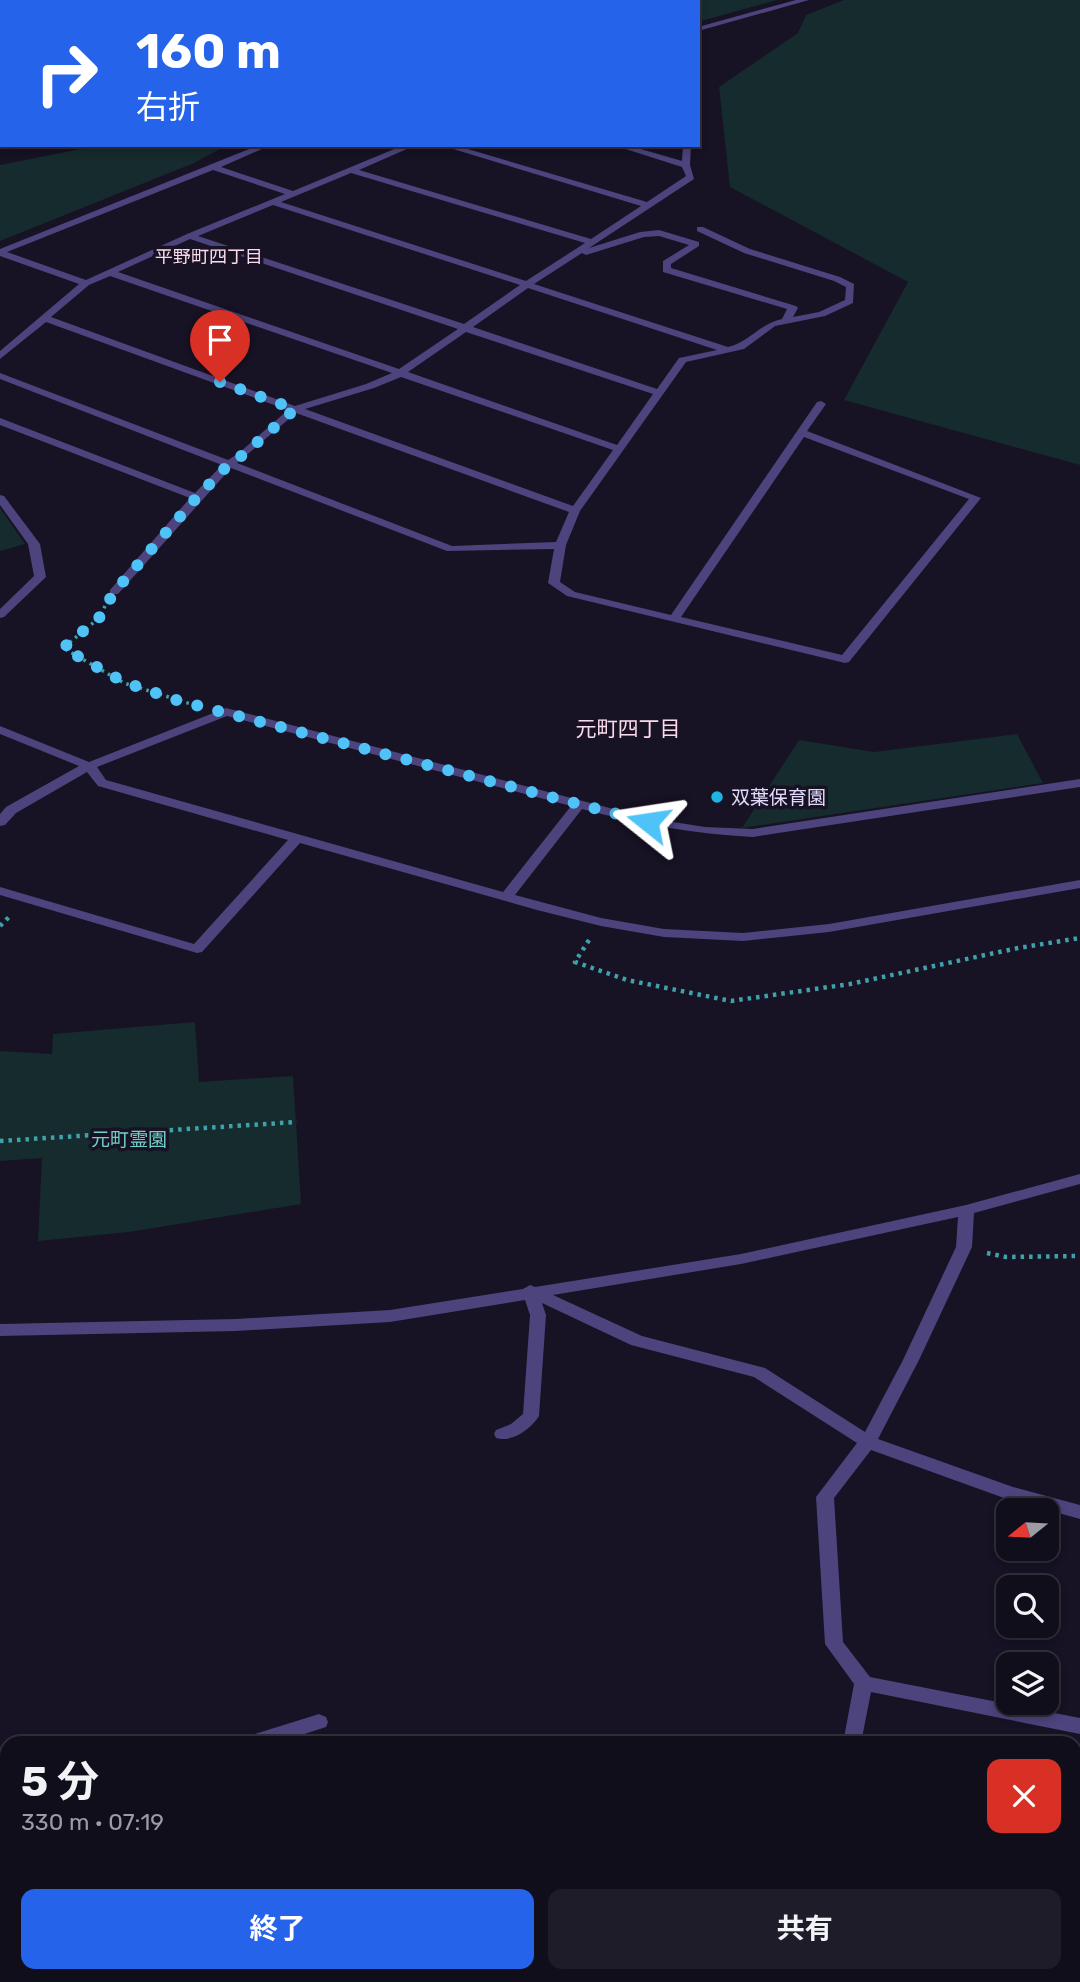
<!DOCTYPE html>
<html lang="ja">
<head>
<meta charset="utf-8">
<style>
	:root { --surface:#110e1b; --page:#1e1c28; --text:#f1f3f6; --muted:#9c9ca3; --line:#302e3a; --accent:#2563eb }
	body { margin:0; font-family:Rubik,"Noto Sans JP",sans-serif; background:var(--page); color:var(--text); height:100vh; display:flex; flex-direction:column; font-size:26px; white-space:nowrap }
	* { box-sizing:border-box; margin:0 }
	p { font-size:23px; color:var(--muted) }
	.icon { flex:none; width:38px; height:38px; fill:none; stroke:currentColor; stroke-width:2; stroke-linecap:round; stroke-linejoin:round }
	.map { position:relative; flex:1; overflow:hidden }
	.sheet { position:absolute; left:0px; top:1736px; width:1082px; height:247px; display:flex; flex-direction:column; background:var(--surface); border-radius:21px 21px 0 0; box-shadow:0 4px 10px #0003,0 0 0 2px var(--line) }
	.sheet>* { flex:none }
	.top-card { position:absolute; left:0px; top:0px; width:700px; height:147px; box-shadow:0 4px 10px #0003,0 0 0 2px var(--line); background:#2563eb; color:#fff; overflow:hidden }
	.needle { width:46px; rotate:252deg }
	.controls { position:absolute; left:996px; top:1498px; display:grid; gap:14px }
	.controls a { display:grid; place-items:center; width:63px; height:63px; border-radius:14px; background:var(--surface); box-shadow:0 4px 10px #0003,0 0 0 2px var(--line); font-size:35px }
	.pin { position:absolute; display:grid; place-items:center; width:60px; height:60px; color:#fff; margin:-72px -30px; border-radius:50% 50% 50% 0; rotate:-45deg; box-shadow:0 0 7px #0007 }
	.pin .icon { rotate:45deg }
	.me { position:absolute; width:77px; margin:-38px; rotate:285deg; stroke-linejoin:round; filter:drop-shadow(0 0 5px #0008) }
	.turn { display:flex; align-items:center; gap:24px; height:147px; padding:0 21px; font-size:32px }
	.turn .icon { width:91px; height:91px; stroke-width:2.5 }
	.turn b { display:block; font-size:49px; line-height:60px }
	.round { display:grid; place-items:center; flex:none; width:74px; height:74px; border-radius:14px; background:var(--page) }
	.overview { display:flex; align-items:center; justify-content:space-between; height:119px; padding:0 21px }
	h1 { font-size:42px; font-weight:700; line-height:52px }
	.cta { display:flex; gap:14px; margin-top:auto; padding:14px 21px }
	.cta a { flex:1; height:80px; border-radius:14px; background:var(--accent); color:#fff; font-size:28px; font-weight:700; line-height:80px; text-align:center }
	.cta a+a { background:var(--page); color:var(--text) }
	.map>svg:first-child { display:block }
	.green { fill:#162b2d }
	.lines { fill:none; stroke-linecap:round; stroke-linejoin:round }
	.path-far2 { stroke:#3fa1a9; stroke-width:2.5; stroke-dasharray:2 3.5; stroke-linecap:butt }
	.path-far1 { stroke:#3fa1a9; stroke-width:3.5; stroke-dasharray:2.5 4.5; stroke-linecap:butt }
	.path { stroke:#3fa1a9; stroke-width:4.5; stroke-dasharray:3.5 5; stroke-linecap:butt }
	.minor { fill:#4d437d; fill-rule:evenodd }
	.route { stroke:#4fc3f7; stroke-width:12; stroke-dasharray:0 21.6 }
	.poi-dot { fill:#1db4e2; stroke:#171224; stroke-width:2.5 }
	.labels { text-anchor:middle; stroke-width:7; stroke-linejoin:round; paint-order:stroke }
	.far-neighbourhood-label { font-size:18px; fill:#fadbeb; stroke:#171224 }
	.poi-label { font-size:19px; fill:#e2dafa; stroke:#171224; text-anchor:start }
	.park-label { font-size:19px; fill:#6ed2c6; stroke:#171224 }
	.neighbourhood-label { font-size:21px; fill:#fadbeb; stroke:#171224 }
</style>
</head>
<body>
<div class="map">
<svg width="1080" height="1982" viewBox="0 0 1080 1982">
	<rect width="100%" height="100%" fill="#171224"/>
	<g class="green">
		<path d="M91,0h504l-505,2z"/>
		<path d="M671,0h106l-79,22v-20z"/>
		<path d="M844,0h236v465l-236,-65 64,-118 -178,-95 -11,-100 79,-54 8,-18z"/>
		<path d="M101,145h126l-33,18 -194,78v-76z"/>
		<path d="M0,508l25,36 -25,7z"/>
		<path d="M1017,734l26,49 -301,45 57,-88 75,12z"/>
		<path d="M195,1022l4,60 94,-6 8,128 -172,28 -91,9 4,-83 -42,3v-110l52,3 1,-20z"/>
	</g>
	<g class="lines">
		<path class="path-far2" d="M289,2l2,-2"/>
		<path class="path-far1" d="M105,606l-6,12 -36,30 61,35 67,21"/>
		<g class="path">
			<path d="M0,926l12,-12"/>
			<path d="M589,940l-14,22 52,18 104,21 119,-17 168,-36 62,-10"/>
			<path d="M0,1141l297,-19"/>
			<path d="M987,1253l19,4 74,-1"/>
		</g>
		<g class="minor">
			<path d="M796,0h13l-111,31v-4z"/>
			<path d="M259,145h12l-50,22 72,24 111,-46h12l-57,25 232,69 50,-33 -201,-61h14l193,57 39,-26 -4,-9 -69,-22h14l55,16 1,-16h8l-1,20 4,14 -105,69 51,-16 19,-2 40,12v4l-28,18v4l125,38 2,2 -5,9 26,-5 26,-12 1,-13 -12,-6 -90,-28 -47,-22v-4h6l47,22 90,28 14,7 -1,19 -28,13 -50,10 -31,23 -58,13 -106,149 -14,34 -6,37 15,10 96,23 146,-213 4,-1 5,3 -19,27 174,67 -132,164 -4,1 -278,-67 -19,-13 6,-34 -107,2 -216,-83 -113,126h-8v-4l80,-92 -190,-73v-7l195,75 27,-28 -222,-86v-6l228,87 11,-7 49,-43 -242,-88 -46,37v-8l79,-67 -79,-28v-7zM213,170l72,24 -98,40 -101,46 -79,-28zM351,173l234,70 -59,38 -245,-79zM273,205l247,80 -56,39 -266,-88zM659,236l30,9 -26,16v11l124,37 -5,10c-21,4 -33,23 -54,28l-194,-63 48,-31 4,2 58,-18zM190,239l268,90 -59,40 -281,-97zM110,276l282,97 -26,11 -71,22 -244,-89 38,-32zM528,288l189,62 -38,8 -22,31 -184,-62zM466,332l187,62 -36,51 -209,-73zM401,377l212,73 -40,56 -268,-97 69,-21zM296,413l273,99 -13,30 -104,4 -215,-83zM804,437l165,62 -127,156 -161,-38z"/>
			<path d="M0,495l4,1 36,48 6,33 -42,40 -4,1v-9l34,-33 -6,-32 -28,-39z"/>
			<path d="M226,708l422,110 57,9 48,2 327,-50v8l-327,50c-60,-3 -113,-13 -171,-28l-67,86 86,23 63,11 79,4 86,-9 251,-44v8l-251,44 -86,9 -79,-4 -63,-11 -64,-16 -237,-67 -98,109 -5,1 -197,-58v-8l194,57 94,-104 -190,-54 -11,-14 -71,41 -11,12 -5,1v-12l6,-7 73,-41 -79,-32v-8l89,36zM227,716l344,90 -68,86 -397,-112 -9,-13z"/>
			<path d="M1080,1174v10l-106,29 -2,34 -53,113 -41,79 135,48 67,18v14l-76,-21 -133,-48 -37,48 9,144 27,35 210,41v16l-209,-42 -10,51h-18l11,-59 -29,-40 -9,-147 41,-54 -103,-66 -123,-32 -89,-42 4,12 -7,101c-8,13 -27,27 -43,22l-2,-4 2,-4 15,-6 12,-10 7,-99 -5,-15 -135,22 -154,9 -236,5v-12l236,-5 154,-9 133,-21 7,-4 5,2 206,-33 225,-49zM958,1217l-2,30 -53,113 -38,72 -100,-64 -123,-32 -89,-41 188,-31z"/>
			<path d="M319,1714l7,3 2,5 -2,5 -49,16h-34l2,-6z"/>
			<path d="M7,1812v16l-7,2v-16z"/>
			<path d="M7,1950v18l-7,3v-18z"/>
			<path d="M766,1976h20l-3,6h-20z"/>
		</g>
	</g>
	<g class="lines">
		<path class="route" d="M220,382l75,27 -52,46 -13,8 -33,34 -83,95 -15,26 -36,30 61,34 52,18 472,122"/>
	</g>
	<circle class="poi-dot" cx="717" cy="797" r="7"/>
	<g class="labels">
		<g class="far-neighbourhood-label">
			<text x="209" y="263">平野町四丁目</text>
		</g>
		<g class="poi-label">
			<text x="731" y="804">双葉保育園</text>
		</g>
		<g class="park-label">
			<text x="129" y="1146">元町霊園</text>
		</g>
		<g class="neighbourhood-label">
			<text x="628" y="736">元町四丁目</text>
		</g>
	</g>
</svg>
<div class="controls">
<a><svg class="needle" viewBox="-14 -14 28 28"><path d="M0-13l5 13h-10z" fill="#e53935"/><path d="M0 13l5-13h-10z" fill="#9c9ca3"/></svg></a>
<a><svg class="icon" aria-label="search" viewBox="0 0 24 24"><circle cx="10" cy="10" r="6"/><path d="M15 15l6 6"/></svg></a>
<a><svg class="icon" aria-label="layers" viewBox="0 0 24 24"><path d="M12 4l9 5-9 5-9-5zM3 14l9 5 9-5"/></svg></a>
</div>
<div class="pin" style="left:220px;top:382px;background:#d93025"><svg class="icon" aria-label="arrive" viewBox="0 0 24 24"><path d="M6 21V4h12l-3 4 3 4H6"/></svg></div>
<svg class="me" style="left:648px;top:822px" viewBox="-20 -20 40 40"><path d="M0-17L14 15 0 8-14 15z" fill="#4fc3f7" stroke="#fff" stroke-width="4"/></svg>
<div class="top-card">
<div class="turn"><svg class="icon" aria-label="right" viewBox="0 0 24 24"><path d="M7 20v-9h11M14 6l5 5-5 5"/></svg><div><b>160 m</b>右折</div></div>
</div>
<section class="sheet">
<div class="overview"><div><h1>5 分</h1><p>330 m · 07:19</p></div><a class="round" style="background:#d93025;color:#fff"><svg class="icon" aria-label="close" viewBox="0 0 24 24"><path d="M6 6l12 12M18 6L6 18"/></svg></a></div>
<div class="cta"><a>終了</a><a>共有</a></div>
</section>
</div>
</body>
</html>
